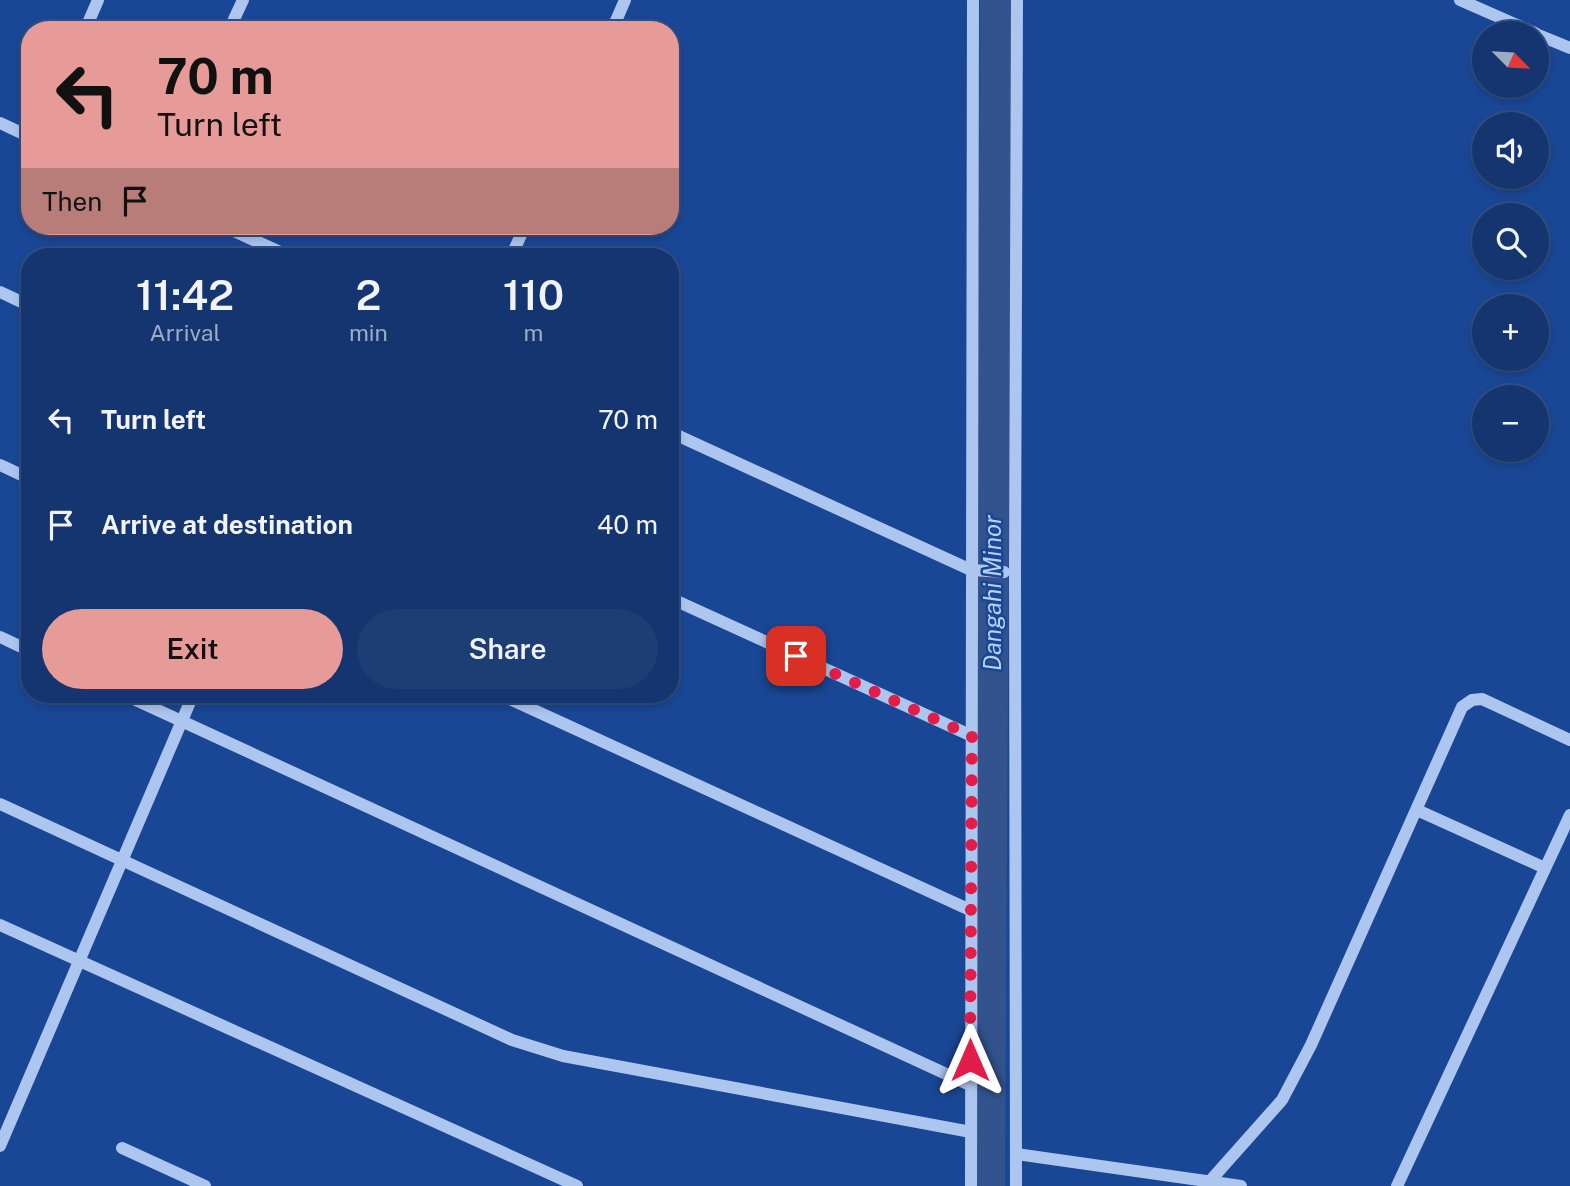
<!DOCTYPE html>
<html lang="en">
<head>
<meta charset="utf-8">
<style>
	:root { --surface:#143570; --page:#1d3d75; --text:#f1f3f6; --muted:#9dabc3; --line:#335083; --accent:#e69b98 }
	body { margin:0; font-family:"Public Sans",sans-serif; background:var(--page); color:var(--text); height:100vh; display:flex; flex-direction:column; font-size:26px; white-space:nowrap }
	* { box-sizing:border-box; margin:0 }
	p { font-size:23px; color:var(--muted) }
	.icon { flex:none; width:38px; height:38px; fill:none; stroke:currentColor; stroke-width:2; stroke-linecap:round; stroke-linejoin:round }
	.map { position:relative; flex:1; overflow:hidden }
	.side { position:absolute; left:21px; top:248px; width:658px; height:455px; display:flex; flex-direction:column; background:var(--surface); border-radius:28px; box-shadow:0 4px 10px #0003,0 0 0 2px var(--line) }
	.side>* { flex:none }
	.banner { position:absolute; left:21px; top:21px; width:658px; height:214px; border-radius:28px; box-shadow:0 4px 10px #0003,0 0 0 2px var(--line); background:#e69b98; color:#111; overflow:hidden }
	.needle { width:46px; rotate:114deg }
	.buttons { position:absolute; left:1472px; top:21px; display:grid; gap:14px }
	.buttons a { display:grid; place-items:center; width:77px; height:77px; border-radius:50%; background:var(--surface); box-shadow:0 4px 10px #0003,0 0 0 2px var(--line); font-size:35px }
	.pin { position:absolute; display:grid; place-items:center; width:60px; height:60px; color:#fff; margin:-30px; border-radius:14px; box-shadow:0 4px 10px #0006 }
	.me { position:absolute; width:77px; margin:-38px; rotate:0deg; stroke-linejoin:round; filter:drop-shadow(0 0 5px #0008) }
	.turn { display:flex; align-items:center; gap:24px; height:147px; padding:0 21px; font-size:32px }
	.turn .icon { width:91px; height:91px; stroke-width:2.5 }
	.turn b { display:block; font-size:49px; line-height:60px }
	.then { display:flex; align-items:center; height:66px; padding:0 21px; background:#0003; gap:14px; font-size:26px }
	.eta { display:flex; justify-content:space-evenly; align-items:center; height:119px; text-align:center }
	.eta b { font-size:42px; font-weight:600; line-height:49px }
	.action { display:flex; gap:14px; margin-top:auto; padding:14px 21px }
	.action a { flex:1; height:80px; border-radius:42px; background:var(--accent); color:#111; font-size:28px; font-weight:600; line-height:80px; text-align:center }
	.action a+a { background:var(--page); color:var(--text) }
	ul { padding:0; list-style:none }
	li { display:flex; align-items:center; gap:21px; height:105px; padding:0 21px }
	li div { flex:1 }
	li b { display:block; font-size:26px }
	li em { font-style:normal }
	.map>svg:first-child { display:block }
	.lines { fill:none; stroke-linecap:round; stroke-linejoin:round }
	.canal { stroke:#32538d; stroke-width:32 }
	.minor { stroke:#acc6f0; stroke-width:12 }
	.minor-bridge { stroke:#acc6f0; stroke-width:12 }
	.route { stroke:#e11d48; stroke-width:12; stroke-dasharray:0 21.6 }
	.labels { text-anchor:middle; stroke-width:5; stroke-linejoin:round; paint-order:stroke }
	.water-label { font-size:24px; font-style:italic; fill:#b8d1f7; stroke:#1a4795 }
</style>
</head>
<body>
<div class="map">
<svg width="1570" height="1186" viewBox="0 0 1570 1186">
	<rect width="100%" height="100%" fill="#1a4795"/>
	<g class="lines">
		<path class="canal" d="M989,1186l7,-1186"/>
		<g class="minor">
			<path d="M1460,0l75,33"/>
			<path d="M85,30l13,-30"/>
			<path d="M229,30l14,-30"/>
			<path d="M612,30l13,-30"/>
			<path d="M1536,34l34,14"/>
			<path d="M0,123l30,14"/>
			<path d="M223,226l68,31"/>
			<path d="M511,257l14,-31"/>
			<path d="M0,292l30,14"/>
			<path d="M670,432l301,138"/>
			<path d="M0,465l30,14"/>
			<path d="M670,598l302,138"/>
			<path d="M0,637l30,14"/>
			<path d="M125,695l845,390"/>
			<path d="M501,695l469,215"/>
			<path d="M0,804l512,236 51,16 408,76"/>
			<path d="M1417,810l128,58"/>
			<path d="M0,925l577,261"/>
			<path d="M0,1146l193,-451"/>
			<path d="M122,1148l83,38"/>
			<path d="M1016,1154l225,32"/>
			<path d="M1210,1181l72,-81 29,-55 151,-338 10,-7 10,-1 88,41"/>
			<path d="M971,1186l2,-1186"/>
			<path d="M1016,1186l-1,-614 2,-572"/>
			<path d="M1397,1186l173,-371"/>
		</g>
		<path class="minor-bridge" d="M971,570l33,2"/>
	</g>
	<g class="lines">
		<path class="route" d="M796,656l176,80 -2,324"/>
	</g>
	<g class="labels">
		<g class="water-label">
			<text transform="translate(993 593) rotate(-90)" y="8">Dangahi Minor</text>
		</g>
	</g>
</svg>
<div class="buttons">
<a><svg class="needle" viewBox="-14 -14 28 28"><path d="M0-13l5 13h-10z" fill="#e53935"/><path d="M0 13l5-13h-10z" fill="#9dabc3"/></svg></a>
<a><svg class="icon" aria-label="sound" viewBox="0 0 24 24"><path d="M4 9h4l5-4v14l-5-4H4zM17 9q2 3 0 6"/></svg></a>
<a><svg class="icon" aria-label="search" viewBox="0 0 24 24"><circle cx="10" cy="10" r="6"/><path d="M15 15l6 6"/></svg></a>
<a>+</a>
<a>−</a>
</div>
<div class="pin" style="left:796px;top:656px;background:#d93025"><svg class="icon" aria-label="arrive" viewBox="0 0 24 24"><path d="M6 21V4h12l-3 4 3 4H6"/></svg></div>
<svg class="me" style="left:970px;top:1060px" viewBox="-20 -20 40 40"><path d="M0-17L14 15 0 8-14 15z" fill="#e11d48" stroke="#fff" stroke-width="4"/></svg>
<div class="banner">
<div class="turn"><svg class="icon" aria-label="left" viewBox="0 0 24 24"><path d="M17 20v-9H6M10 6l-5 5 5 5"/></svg><div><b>70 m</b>Turn left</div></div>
<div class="then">Then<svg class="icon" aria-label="arrive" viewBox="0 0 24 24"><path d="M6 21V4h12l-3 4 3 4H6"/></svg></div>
</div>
<section class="side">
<div class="eta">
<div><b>11:42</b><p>Arrival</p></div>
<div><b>2</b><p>min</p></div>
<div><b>110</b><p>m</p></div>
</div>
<ul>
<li><svg class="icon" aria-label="left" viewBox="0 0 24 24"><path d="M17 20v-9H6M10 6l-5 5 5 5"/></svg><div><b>Turn left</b></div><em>70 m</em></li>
<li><svg class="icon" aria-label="arrive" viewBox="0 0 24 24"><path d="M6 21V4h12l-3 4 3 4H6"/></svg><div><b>Arrive at destination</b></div><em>40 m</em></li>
</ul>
<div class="action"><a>Exit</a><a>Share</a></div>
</section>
</div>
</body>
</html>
